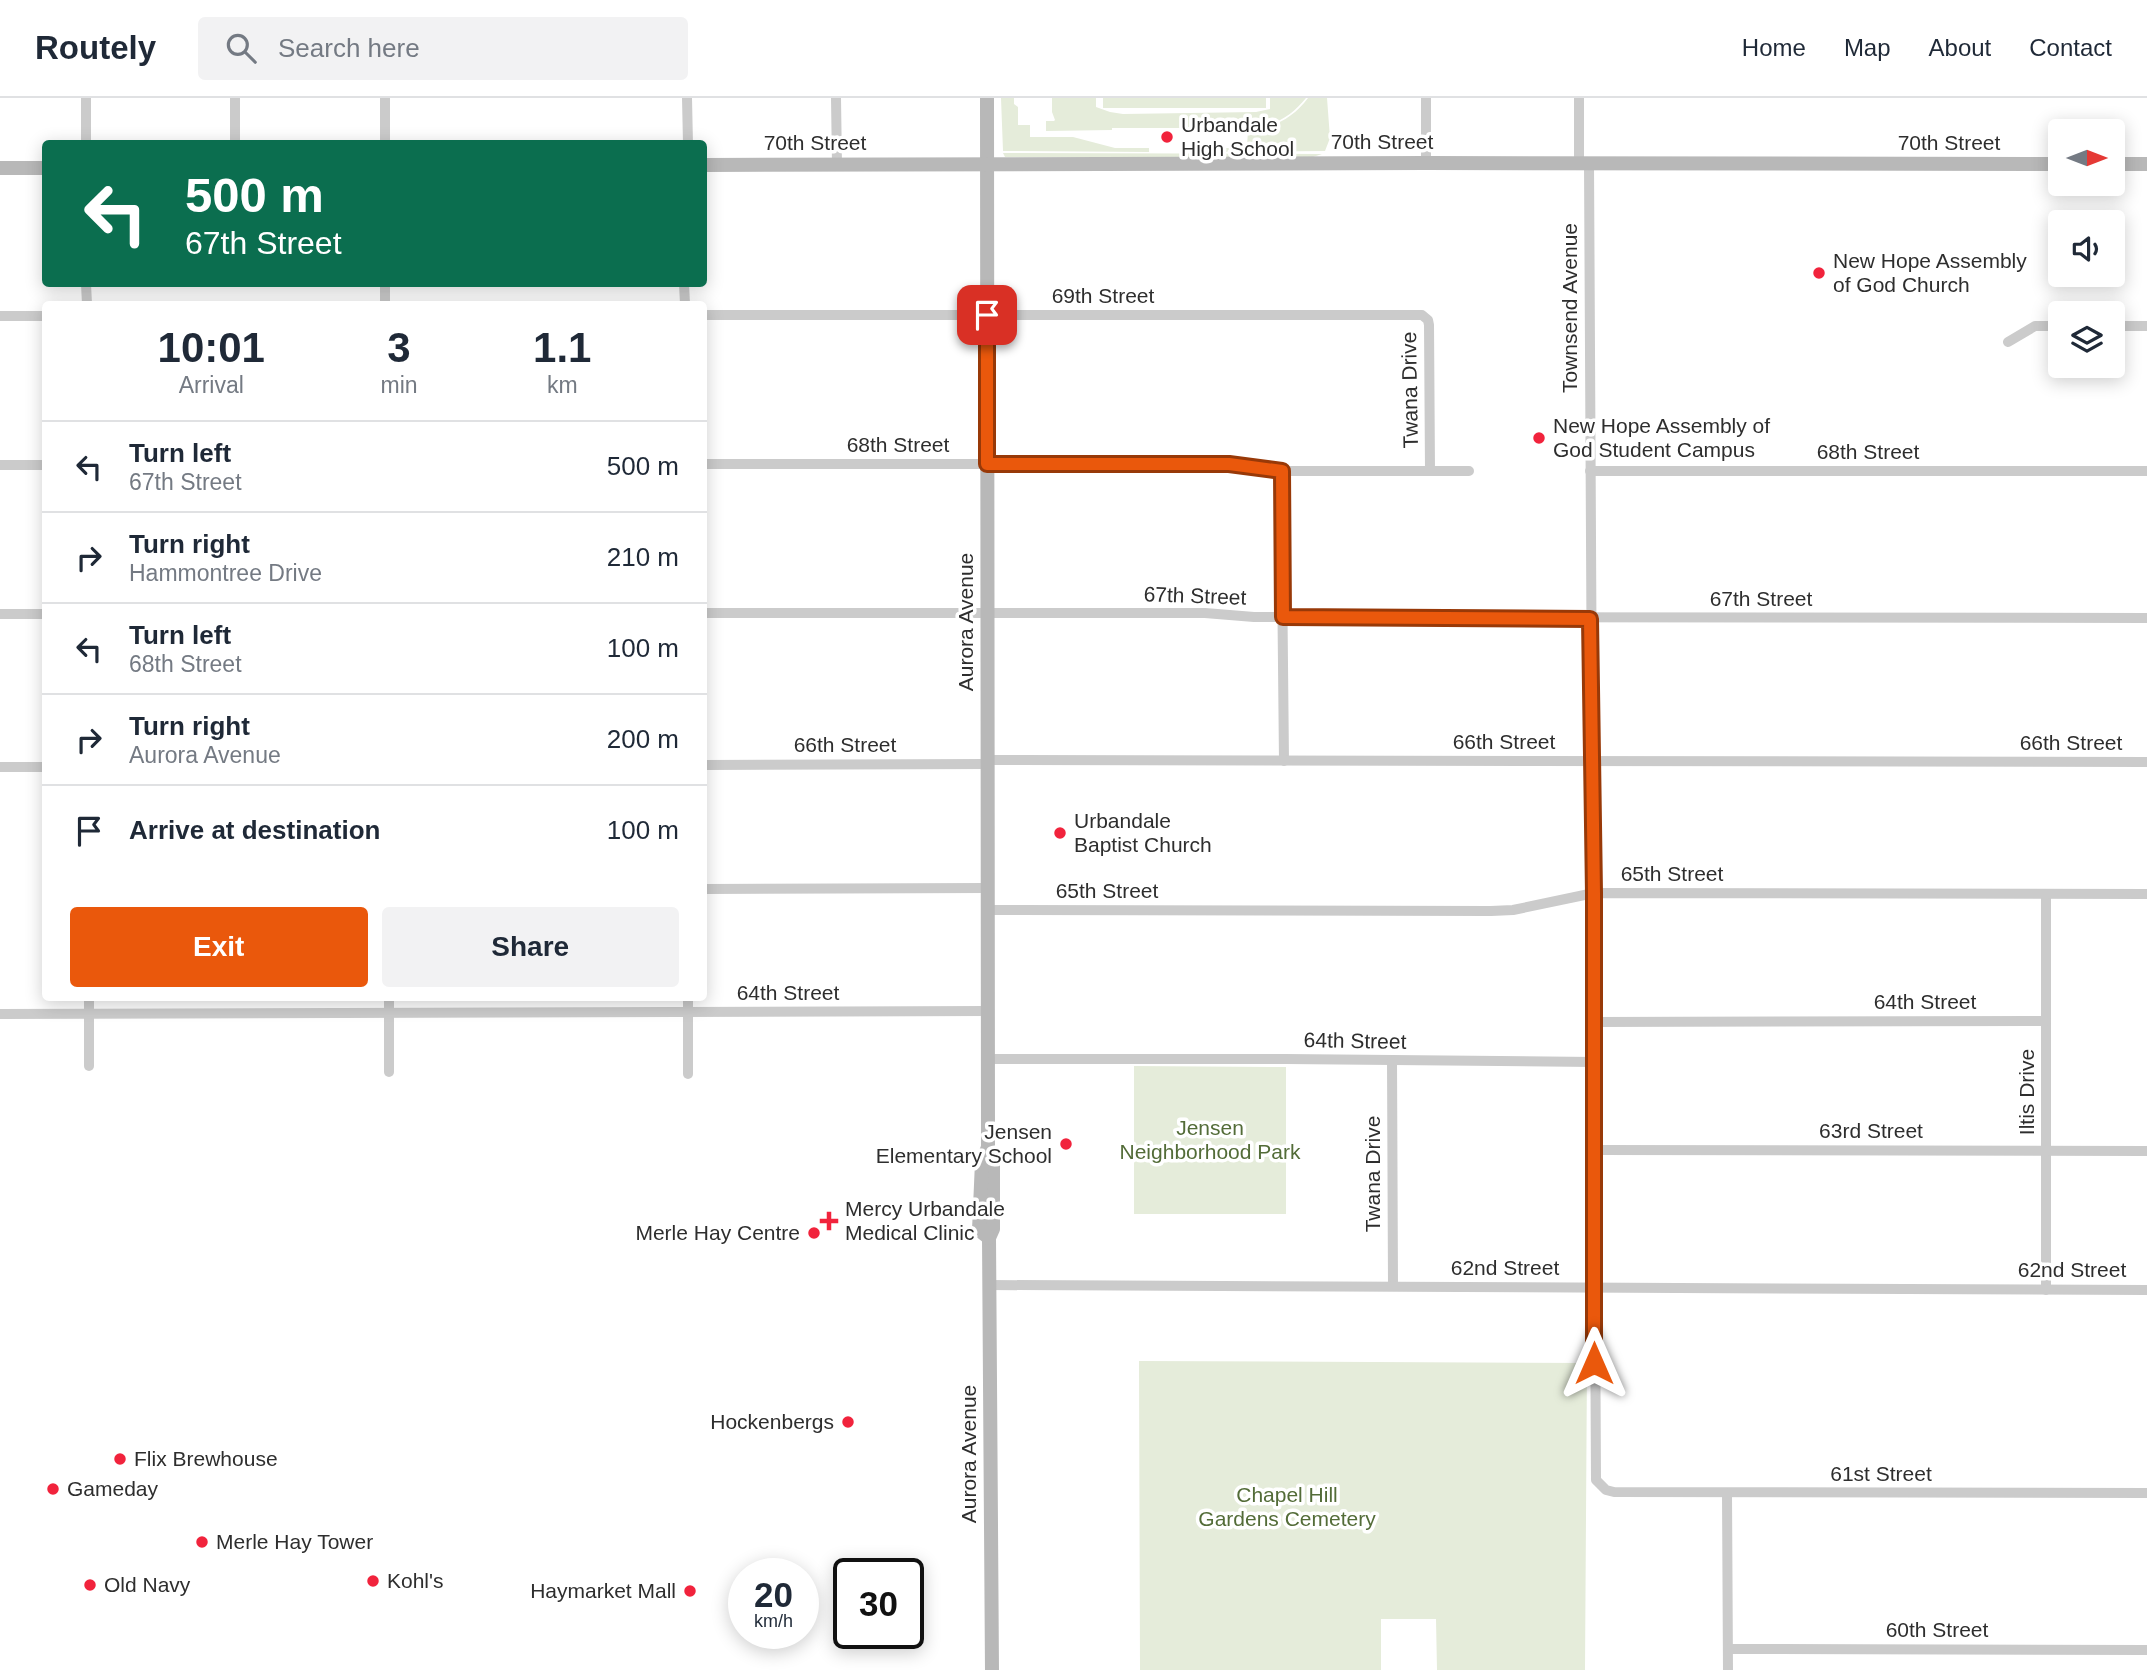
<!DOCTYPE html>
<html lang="en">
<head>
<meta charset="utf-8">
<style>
	:root { --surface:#fff; --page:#f2f2f3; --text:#1f2937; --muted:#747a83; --line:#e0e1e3; --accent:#ea580c }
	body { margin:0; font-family:Arial,sans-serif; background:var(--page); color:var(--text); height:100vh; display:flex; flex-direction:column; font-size:26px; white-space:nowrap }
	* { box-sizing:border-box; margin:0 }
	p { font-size:23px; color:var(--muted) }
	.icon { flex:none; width:38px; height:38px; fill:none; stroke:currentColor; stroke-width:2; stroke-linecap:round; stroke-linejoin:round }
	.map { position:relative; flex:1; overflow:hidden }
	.drawer { position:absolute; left:42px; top:203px; width:665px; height:700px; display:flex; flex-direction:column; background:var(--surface); border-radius:7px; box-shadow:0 4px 18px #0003 }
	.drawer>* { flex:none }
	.hud { position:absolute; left:42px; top:42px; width:665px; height:147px; border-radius:7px; box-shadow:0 4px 18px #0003; background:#0b6e4f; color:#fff; overflow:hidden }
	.needle { width:46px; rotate:90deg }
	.fabs { position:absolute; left:2048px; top:21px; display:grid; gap:14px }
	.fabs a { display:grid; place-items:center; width:77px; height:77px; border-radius:7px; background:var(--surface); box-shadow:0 4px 18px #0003; font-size:35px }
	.speed { position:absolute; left:728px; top:1460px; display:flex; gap:14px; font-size:35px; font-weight:700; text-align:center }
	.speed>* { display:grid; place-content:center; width:91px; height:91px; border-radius:50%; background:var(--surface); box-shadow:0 4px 18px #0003; line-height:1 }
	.speed small { font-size:18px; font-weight:400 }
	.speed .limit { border:4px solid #111; border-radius:10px; background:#fff; color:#111 }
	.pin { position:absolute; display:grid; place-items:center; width:60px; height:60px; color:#fff; margin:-30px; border-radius:14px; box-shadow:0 4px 10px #0006 }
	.me { position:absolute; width:77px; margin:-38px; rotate:0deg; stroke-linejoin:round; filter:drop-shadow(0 0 5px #0008) }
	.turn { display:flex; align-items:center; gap:24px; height:147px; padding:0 28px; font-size:32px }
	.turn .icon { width:91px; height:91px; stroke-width:2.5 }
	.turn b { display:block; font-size:49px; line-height:60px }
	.eta { display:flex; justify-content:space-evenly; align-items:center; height:119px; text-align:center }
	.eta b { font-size:42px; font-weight:600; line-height:49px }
	.button { display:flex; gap:14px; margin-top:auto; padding:14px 28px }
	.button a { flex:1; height:80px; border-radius:7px; background:var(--accent); color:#fff; font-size:28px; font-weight:600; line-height:80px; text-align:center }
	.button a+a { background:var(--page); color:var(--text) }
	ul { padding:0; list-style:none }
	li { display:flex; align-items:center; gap:21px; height:91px; padding:0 28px; border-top:2px solid var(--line) }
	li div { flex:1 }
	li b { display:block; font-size:26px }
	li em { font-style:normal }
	header { display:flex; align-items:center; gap:42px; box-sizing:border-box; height:98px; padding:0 35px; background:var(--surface); border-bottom:2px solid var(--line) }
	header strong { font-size:33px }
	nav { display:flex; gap:38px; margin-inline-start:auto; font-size:24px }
	.search { width:490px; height:63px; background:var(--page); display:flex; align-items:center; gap:18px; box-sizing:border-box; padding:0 24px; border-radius:7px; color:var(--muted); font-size:26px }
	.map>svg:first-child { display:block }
	.green { fill:#e5ecda }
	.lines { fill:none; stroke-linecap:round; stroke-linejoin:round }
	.street { stroke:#cbcbcb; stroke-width:10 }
	.secondary { stroke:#b8b8b8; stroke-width:14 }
	.route-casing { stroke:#983908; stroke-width:18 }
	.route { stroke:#ea580c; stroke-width:12 }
	.poi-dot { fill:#f1233c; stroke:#fff; stroke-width:2.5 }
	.labels { text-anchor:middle; stroke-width:7; stroke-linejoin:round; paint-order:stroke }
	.poi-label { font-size:21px; fill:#2e2e2e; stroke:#fff; text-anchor:start }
	.street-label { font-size:21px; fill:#2e2e2e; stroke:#fff }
	.park-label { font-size:21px; fill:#536c38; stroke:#fff }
</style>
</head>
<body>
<header>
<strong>Routely</strong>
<div class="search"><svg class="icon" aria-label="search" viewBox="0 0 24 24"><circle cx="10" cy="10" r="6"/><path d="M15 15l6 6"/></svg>Search here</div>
<nav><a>Home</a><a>Map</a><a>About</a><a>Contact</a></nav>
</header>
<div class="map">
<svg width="2147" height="1572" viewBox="0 0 2147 1572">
	<rect width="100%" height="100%" fill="#fff"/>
	<g class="green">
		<path d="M1001,0h13v6l4,3v18h12v12h43l42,11h34v4l-146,-1z"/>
		<path d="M1052,0h44v9l14,5 13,2 133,-2 14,-3v-11h36c-13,16 -28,26 -48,30h-146v2l-66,1v-10h8l1,-1 -3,-8z"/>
		<rect x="1103" y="0" width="163" height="10"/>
		<path d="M1308,0h19l3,40 -5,13 -106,1v-4h28l1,-19c25,0 45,-11 60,-31z"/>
		<path d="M1003,55l317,1h2l-9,3h-308z"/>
		<path d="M1134,968l152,1v147h-152z"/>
		<path d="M1139,1263l448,2 -2,307h-148l-1,-51h-55v51h-241z"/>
	</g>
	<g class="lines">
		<g class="street">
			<path d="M86,0v46"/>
			<path d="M235,0v46"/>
			<path d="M687,0l1,46"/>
			<path d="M836,0l1,66"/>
			<path d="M1426,0v65"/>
			<path d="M1579,0v65"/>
			<path d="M385,46v-46"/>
			<path d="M1589,65l7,1317 10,10 8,2 533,1"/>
			<path d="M86,186l1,20"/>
			<path d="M385,186v20"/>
			<path d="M684,186l1,20"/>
			<path d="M704,217h718l6,5 1,5 1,146"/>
			<path d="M0,218h46"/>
			<path d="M2112,228h35"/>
			<path d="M2008,244l27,-16h25"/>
			<path d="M704,366h525l52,7h188"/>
			<path d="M0,367h46"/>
			<path d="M1281,373l3,290"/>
			<path d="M1590,373h557"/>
			<path d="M704,515h501l49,4 893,1"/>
			<path d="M0,516h46"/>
			<path d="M988,662l1159,2"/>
			<path d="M704,667l284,-1"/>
			<path d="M0,669h46"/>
			<path d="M704,791l284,-1"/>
			<path d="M2046,796v396"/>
			<path d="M988,812l503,1 22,-1 81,-17 553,1"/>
			<path d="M89,900v68"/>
			<path d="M389,900v74"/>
			<path d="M688,900v76"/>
			<path d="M0,916l988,-3"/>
			<path d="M1594,924l452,-1"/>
			<path d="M989,961h297l308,3"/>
			<path d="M1392,963l1,225"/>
			<path d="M1594,1052l553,1"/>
			<path d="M989,1187l1158,5"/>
			<path d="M1727,1395l1,177"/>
			<path d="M1728,1551l419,1"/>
		</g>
		<g class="secondary">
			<path d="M987,0l1,1049 5,15v67l-4,9 3,432"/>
			<path d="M2112,66h35"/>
			<path d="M704,67l722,-2 634,1"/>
			<path d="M0,70h46"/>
			<path d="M988,1049l-6,15 -3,68 10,8"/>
		</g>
	</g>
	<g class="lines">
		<defs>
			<path id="route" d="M987,217v149h242l53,7 1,146 307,2 4,274v470"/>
		</defs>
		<use href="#route" class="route-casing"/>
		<use href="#route" class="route"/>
	</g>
	<g class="poi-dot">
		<circle cx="1167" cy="39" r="7"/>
		<circle cx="1819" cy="175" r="7"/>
		<circle cx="1539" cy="340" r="7"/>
		<circle cx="1060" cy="735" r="7"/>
		<circle cx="1066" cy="1046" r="7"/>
		<path d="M825.5 1112.5h7v7h7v7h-7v7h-7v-7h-7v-7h7z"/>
		<circle cx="814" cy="1135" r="7"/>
		<circle cx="848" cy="1324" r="7"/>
		<circle cx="120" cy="1361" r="7"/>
		<circle cx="53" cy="1391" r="7"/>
		<circle cx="202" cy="1444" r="7"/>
		<circle cx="373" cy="1483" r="7"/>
		<circle cx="90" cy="1487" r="7"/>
		<circle cx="690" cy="1493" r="7"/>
	</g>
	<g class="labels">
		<g class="poi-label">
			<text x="1181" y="34">Urbandale<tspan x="1181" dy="24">High School</tspan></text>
			<text x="1833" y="170">New Hope Assembly<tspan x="1833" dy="24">of God Church</tspan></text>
			<text x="1553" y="335">New Hope Assembly of<tspan x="1553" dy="24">God Student Campus</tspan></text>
			<text x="1074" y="730">Urbandale<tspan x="1074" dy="24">Baptist Church</tspan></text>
			<text x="1052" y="1041" text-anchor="end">Jensen<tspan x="1052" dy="24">Elementary School</tspan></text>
			<text x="845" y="1118">Mercy Urbandale<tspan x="845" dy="24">Medical Clinic</tspan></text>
			<text x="800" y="1142" text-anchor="end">Merle Hay Centre</text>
			<text x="834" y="1331" text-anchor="end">Hockenbergs</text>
			<text x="134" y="1368">Flix Brewhouse</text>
			<text x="67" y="1398">Gameday</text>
			<text x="216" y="1451">Merle Hay Tower</text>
			<text x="387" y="1490">Kohl's</text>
			<text x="104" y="1494">Old Navy</text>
			<text x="676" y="1500" text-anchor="end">Haymarket Mall</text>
		</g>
		<g class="street-label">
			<text x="1382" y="51">70th Street</text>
			<text x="815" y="52">70th Street</text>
			<text x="1949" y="52">70th Street</text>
			<text x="1103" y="205">69th Street</text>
			<text transform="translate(1570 210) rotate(-90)" y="7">Townsend Avenue</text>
			<text transform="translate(1410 292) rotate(-91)" y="7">Twana Drive</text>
			<text x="898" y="354">68th Street</text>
			<text x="1868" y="361">68th Street</text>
			<text transform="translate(1195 498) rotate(2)" y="7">67th Street</text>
			<text x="1761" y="508">67th Street</text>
			<text transform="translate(966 524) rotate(-90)" y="7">Aurora Avenue</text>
			<text x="1504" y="651">66th Street</text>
			<text x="2071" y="652">66th Street</text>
			<text x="845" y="654">66th Street</text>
			<text x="1672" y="783">65th Street</text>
			<text x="1107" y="800">65th Street</text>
			<text x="788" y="902">64th Street</text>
			<text x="1925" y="911">64th Street</text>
			<text transform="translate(1355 943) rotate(1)" y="7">64th Street</text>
			<text transform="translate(2027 994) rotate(-90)" y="7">Iltis Drive</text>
			<text x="1871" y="1040">63rd Street</text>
			<text transform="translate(1373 1076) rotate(-90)" y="7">Twana Drive</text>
			<text x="1505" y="1177">62nd Street</text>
			<text x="2072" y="1179">62nd Street</text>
			<text transform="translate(969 1356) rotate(-90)" y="7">Aurora Avenue</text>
			<text x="1881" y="1383">61st Street</text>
			<text x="1937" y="1539">60th Street</text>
		</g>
		<g class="park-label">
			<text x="1210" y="1037">Jensen<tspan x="1210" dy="24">Neighborhood Park</tspan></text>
			<text x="1287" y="1404">Chapel Hill<tspan x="1287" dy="24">Gardens Cemetery</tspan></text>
		</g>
	</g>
</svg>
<div class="fabs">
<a><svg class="needle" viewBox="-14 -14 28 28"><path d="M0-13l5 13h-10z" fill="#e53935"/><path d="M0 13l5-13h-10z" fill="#747a83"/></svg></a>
<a><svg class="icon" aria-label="sound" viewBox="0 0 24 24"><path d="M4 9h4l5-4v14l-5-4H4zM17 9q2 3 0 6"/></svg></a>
<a><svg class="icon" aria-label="layers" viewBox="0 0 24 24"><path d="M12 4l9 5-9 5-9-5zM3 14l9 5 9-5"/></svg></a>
</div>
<div class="speed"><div>20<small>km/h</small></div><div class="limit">30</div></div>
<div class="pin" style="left:987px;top:217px;background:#d93025"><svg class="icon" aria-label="arrive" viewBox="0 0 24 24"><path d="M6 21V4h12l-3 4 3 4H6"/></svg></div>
<svg class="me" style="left:1594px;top:1265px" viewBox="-20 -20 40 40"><path d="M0-17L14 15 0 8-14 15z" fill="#ea580c" stroke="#fff" stroke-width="4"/></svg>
<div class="hud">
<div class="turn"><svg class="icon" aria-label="left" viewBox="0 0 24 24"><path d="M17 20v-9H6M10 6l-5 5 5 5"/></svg><div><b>500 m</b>67th Street</div></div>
</div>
<section class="drawer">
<div class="eta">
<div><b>10:01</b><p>Arrival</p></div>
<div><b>3</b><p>min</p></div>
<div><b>1.1</b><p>km</p></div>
</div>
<ul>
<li><svg class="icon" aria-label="left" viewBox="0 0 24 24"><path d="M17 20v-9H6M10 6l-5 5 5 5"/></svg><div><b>Turn left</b><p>67th Street</p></div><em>500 m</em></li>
<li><svg class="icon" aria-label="right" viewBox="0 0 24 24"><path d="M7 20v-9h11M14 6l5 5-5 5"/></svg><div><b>Turn right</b><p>Hammontree Drive</p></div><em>210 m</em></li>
<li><svg class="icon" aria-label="left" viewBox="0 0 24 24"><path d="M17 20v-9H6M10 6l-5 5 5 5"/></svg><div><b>Turn left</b><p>68th Street</p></div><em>100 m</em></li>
<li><svg class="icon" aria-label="right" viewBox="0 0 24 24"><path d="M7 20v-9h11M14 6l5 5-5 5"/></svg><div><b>Turn right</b><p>Aurora Avenue</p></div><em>200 m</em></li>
<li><svg class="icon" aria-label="arrive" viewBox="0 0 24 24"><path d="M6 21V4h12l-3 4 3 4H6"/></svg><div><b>Arrive at destination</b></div><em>100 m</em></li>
</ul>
<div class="button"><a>Exit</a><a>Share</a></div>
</section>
</div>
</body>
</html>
